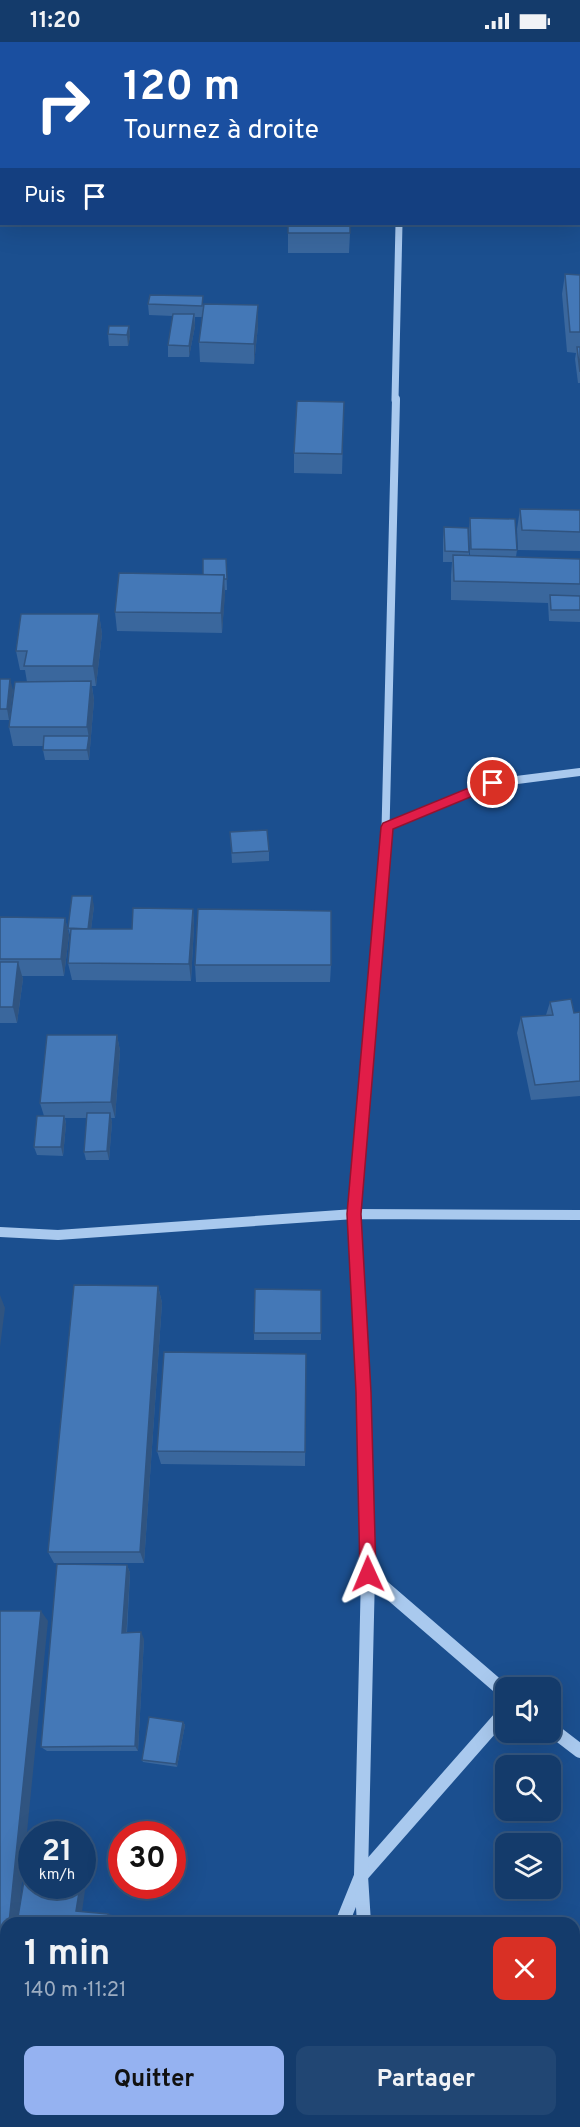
<!DOCTYPE html>
<html lang="fr">
<head>
<meta charset="utf-8">
<style>
	:root { --surface:#143b6b; --page:#214673; --text:#f1f3f6; --muted:#9dadc1; --line:#33557e; --accent:#95b2f1 }
	body { margin:0; font-family:Overpass,sans-serif; background:var(--page); color:var(--text); height:100vh; display:flex; flex-direction:column; font-size:22px; white-space:nowrap }
	* { box-sizing:border-box; margin:0 }
	p { font-size:20px; color:var(--muted) }
	.icon { flex:none; width:33px; height:33px; fill:none; stroke:currentColor; stroke-width:2; stroke-linecap:round; stroke-linejoin:round }
	.map { position:relative; flex:1; overflow:hidden }
	.drawer { position:absolute; left:0px; top:1875px; width:580px; height:210px; display:flex; flex-direction:column; background:var(--surface); border-radius:18px 18px 0 0; box-shadow:0 6px 24px #0002,0 0 0 2px var(--line) }
	.drawer>* { flex:none }
	.hud { position:absolute; left:0px; top:0px; width:580px; height:183px; box-shadow:0 6px 24px #0002,0 0 0 2px var(--line); background:#1a4fa0; color:#fff; overflow:hidden }
	.fabs { position:absolute; left:495px; top:1635px; display:grid; gap:12px }
	.fabs a { display:grid; place-items:center; width:66px; height:66px; border-radius:12px; background:var(--surface); box-shadow:0 6px 24px #0002,0 0 0 2px var(--line); font-size:30px }
	.speed { position:absolute; left:18px; top:1779px; display:flex; gap:12px; font-size:30px; font-weight:700; text-align:center }
	.speed>* { display:grid; place-content:center; width:78px; height:78px; border-radius:50%; background:var(--surface); box-shadow:0 6px 24px #0002,0 0 0 2px var(--line); line-height:1 }
	.speed small { font-size:15px; font-weight:400 }
	.speed .limit { border:9px solid #d22; background:#fff; color:#111 }
	.pin { position:absolute; display:grid; place-items:center; width:51px; height:51px; color:#fff; margin:-26px; border:3px solid #fff; border-radius:50%; box-shadow:0 2px 6px #0007 }
	.me { position:absolute; width:66px; margin:-33px; rotate:359deg; stroke-linejoin:round; filter:drop-shadow(0 0 4px #0008) }
	.turn { display:flex; align-items:center; gap:21px; height:126px; padding:0 24px; font-size:27px }
	.turn .icon { width:78px; height:78px; stroke-width:2.5 }
	.turn b { display:block; font-size:42px; line-height:51px }
	.then { display:flex; align-items:center; height:57px; padding:0 24px; background:#0003; gap:12px; font-size:22px }
	.round { display:grid; place-items:center; flex:none; width:63px; height:63px; border-radius:12px; background:var(--page) }
	.headline { display:flex; align-items:center; justify-content:space-between; height:102px; padding:0 24px }
	h1 { font-size:36px; font-weight:700; line-height:45px }
	.action { display:flex; gap:12px; margin-top:auto; padding:12px 24px }
	.action a { flex:1; height:69px; border-radius:12px; background:var(--accent); color:#111; font-size:24px; font-weight:700; line-height:69px; text-align:center }
	.action a+a { background:var(--page); color:var(--text) }
	.status { display:flex; justify-content:space-between; align-items:center; height:42px; padding:0 30px; background:var(--surface); direction:ltr }
	.status svg { height:16px; fill:currentColor }
	.map>svg:first-child { display:block }
	.lines { fill:none; stroke-linecap:round; stroke-linejoin:round }
	.minor-far3 { stroke:#a9c9ee; stroke-width:7 }
	.minor-far2 { stroke:#a9c9ee; stroke-width:8 }
	.minor-far1 { stroke:#a9c9ee; stroke-width:10 }
	.minor { stroke:#a9c9ee; stroke-width:14 }
	.wall { fill:#3a679d }
	.shaded-wall { fill:#305480 }
	.building { fill:#4478b7; stroke:#305480; stroke-width:1.5 }
	.route { fill:#e11d48; stroke:#92132f; stroke-width:1.5 }
</style>
</head>
<body>
<div class="status"><b>11:20</b><svg viewBox="0 0 49 12"><path d="M0 12V9h3v3zM5 12V6h3v6zM10 12V3h3v9zM15 12V0h3v12zM26 1h20v11H26zM47 4h2v5h-2z"/></svg></div>
<div class="map">
<svg width="580" height="2085" viewBox="0 0 580 2085">
	<rect width="100%" height="100%" fill="#1b4f8f"/>
	<g class="lines">
		<path class="minor-far3" d="M395,358l4,-176"/>
		<g class="minor-far2">
			<path d="M387,785l106,-44 87,-11"/>
			<path d="M385,808l11,-451"/>
		</g>
		<g class="minor-far1">
			<path d="M0,1190l58,3 296,-21 226,1"/>
			<path d="M365,1374l-11,-202 31,-365"/>
		</g>
		<g class="minor">
			<path d="M368,1532l138,119"/>
			<path d="M550,1686l30,23"/>
			<path d="M342,1881l19,-47 145,-165"/>
			<path d="M364,1881l-3,-47 7,-302 -4,-160"/>
			<path d="M379,2079l1,6"/>
			<path d="M163,2085l8,-6"/>
		</g>
	</g>
	<g class="wall">
		<path d="M288,182l62,9 -1,20h-61z"/>
		<path d="M565,232l15,1v108h-2l-3,-24 1,-6 -9,-1 -5,-58z"/>
		<path d="M203,254v12l55,18 -4,38 -54,-2 -1,-20 3,-25h-7v9l-6,31h-21v-12l5,-29 -24,-1 -1,-11z"/>
		<path d="M129,284l1,11 -2,9h-19l-1,-12z"/>
		<path d="M344,360l-2,72 -48,-1v-20z"/>
		<path d="M520,467l60,1v41l-62,-1 -1,-21z"/>
		<path d="M470,476l47,32 -1,7 64,2v63l-31,-1 -1,-18 -97,-3v-25l1,-13h-9v-23l1,-12 25,25v4h1l-1,-27z"/>
		<path d="M226,517l1,31h-2l-3,43 -105,-2 -2,-19 88,-37z"/>
		<path d="M99,572l3,20 -6,52h-4l2,14 -5,60h-44l-2,-10v-4h-30l-4,-19 18,-45 -2,-12h-5l-4,-19z"/>
		<path d="M0,637l13,11 -4,30h-9z"/>
		<path d="M230,790l39,19v10l-37,2z"/>
		<path d="M94,864l-3,23h41l61,-20 1,17 -3,55 -119,-1 -4,-17 3,-25 -3,-10z"/>
		<path d="M0,875l65,1 4,17 -5,41h-42l1,3 -6,44h-17z"/>
		<path d="M195,923h136l-1,17h-134z"/>
		<path d="M550,960l24,11 6,-1v84l-49,4 -14,-67 4,-16 25,-2z"/>
		<path d="M117,993l3,16 -5,67h-4l1,4 -3,38h-23l-2,-8 3,-34h-22l1,6 -3,32 -26,-1 -3,-8 10,-31 -4,-13z"/>
		<path d="M158,1244l4,17 -18,260h-90l-6,-11z"/>
		<rect x="254" y="1291" width="67" height="7"/>
		<path d="M306,1312l-1,112 -144,-2 -4,-13z"/>
		<path d="M127,1523l3,8 -3,60 17,6 -6,112h-91l-6,-4z"/>
		<path d="M183,1680l2,3 -8,42 -34,-5 -1,-2z"/>
	</g>
	<g class="shaded-wall">
		<path d="M258,263v21l-4,38v-20z"/>
		<path d="M194,272l1,12 -6,31v-11z"/>
		<path d="M129,284l1,11 -2,9 -1,-11z"/>
		<path d="M224,533l1,20 -3,38 -1,-20z"/>
		<path d="M99,572l3,20 -6,52 -3,-20z"/>
		<path d="M10,637l3,11 -4,30 -2,-11z"/>
		<path d="M91,639l3,19 -5,60 -2,-10 2,-12 -2,-11z"/>
		<path d="M92,854l2,10 -4,32 -2,-9z"/>
		<path d="M193,867l1,17 -3,55 -2,-17z"/>
		<path d="M65,876l4,17 -5,41 -3,-17z"/>
		<path d="M18,920l5,17 -6,44 -4,-16z"/>
		<path d="M117,993l3,16 -5,67 -4,-16z"/>
		<path d="M110,1071l2,9 -3,38 -2,-9z"/>
		<path d="M64,1074l2,8 -3,32 -2,-9z"/>
		<path d="M158,1244l4,17 -18,260 -4,-11z"/>
		<path d="M0,1253l5,13 -5,39z"/>
		<path d="M127,1523l3,8 -4,67 -4,-7z"/>
		<path d="M41,1569l7,10 -30,302h-9z"/>
		<path d="M141,1590l3,7 -6,112 -3,-5z"/>
		<path d="M183,1680l2,3 -8,42 -1,-3z"/>
		<path d="M87,1795l5,3 -10,72 -6,-1 4,-25h2v-18z"/>
		<path d="M108,1872l4,1 -1,8h-4z"/>
	</g>
	<g class="building">
		<rect x="228" y="0" width="58" height="2"/>
		<rect x="288" y="182" width="62" height="9"/>
		<path d="M565,232l15,1v57h-10z"/>
		<path d="M150,253l53,1 -1,10 -54,-2z"/>
		<path d="M204,262l54,1 -4,39 -55,-2z"/>
		<path d="M173,272h21l-5,32 -21,-1z"/>
		<path d="M109,284h20l-2,9 -19,-1z"/>
		<path d="M577,305h3v25z"/>
		<path d="M297,359l47,1 -2,52 -48,-1z"/>
		<path d="M520,467l60,1v22l-58,-2z"/>
		<path d="M470,476l45,1 2,31 -46,-1z"/>
		<path d="M444,485l24,1 1,24 -24,-1z"/>
		<path d="M453,513l127,4v25l-126,-3z"/>
		<path d="M203,517h23l1,20h-3v-4h-21z"/>
		<path d="M119,531l105,2 -3,38 -106,-1z"/>
		<path d="M550,553l30,1v14h-29z"/>
		<path d="M21,572h78l-6,52h-69l3,-15h-11z"/>
		<path d="M0,637h10l-3,30h-7z"/>
		<path d="M91,639l-4,46h-78l6,-45z"/>
		<path d="M44,694h45l-2,14h-44z"/>
		<path d="M267,788l2,21 -37,2 -2,-21z"/>
		<path d="M72,854h20l-4,33 -20,-1z"/>
		<path d="M133,866l60,1 -4,55 -121,-1 3,-34h61z"/>
		<path d="M198,867l133,2v54h-136z"/>
		<path d="M0,875l65,1 -4,41h-61z"/>
		<path d="M0,920h18l-5,45h-13z"/>
		<path d="M571,957l3,14 6,-1v69l-45,4 -14,-68 32,-2 -3,-13z"/>
		<path d="M47,993h70l-6,67 -71,1z"/>
		<path d="M87,1071h23l-3,38 -23,1z"/>
		<path d="M37,1074h27l-3,31h-27z"/>
		<path d="M74,1243l84,1 -18,266h-92z"/>
		<path d="M255,1247l66,1v43h-67z"/>
		<path d="M164,1310l142,2 -1,98 -148,-1z"/>
		<path d="M57,1522l70,1 -5,68 19,-1 -6,114 -94,1z"/>
		<path d="M0,1569h41l-32,312h-3v29h-6z"/>
		<path d="M149,1675l34,5 -7,42 -34,-4z"/>
		<path d="M32,1791l20,1h-20v52h48l-4,25 32,3 -1,9h-90z"/>
		<path d="M82,1795h5l-5,31z"/>
	</g>
	<path class="route" d="M493,736l4,2v6l-104,43 -32,385 10,178 5,182 -2,6 -6,2 -6,-2 -2,-6 -4,-182 -9,-178 34,-387 2,-4z"/>
</svg>
<div class="fabs">
<a><svg class="icon" aria-label="sound" viewBox="0 0 24 24"><path d="M4 9h4l5-4v14l-5-4H4zM17 9q2 3 0 6"/></svg></a>
<a><svg class="icon" aria-label="search" viewBox="0 0 24 24"><circle cx="10" cy="10" r="6"/><path d="M15 15l6 6"/></svg></a>
<a><svg class="icon" aria-label="layers" viewBox="0 0 24 24"><path d="M12 4l9 5-9 5-9-5zM3 14l9 5 9-5"/></svg></a>
</div>
<div class="speed"><div>21<small>km/h</small></div><div class="limit">30</div></div>
<div class="pin" style="left:493px;top:741px;background:#d93025"><svg class="icon" aria-label="arrive" viewBox="0 0 24 24"><path d="M6 21V4h12l-3 4 3 4H6"/></svg></div>
<svg class="me" style="left:368px;top:1532px" viewBox="-20 -20 40 40"><path d="M0-17L14 15 0 8-14 15z" fill="#e11d48" stroke="#fff" stroke-width="4"/></svg>
<div class="hud">
<div class="turn"><svg class="icon" aria-label="right" viewBox="0 0 24 24"><path d="M7 20v-9h11M14 6l5 5-5 5"/></svg><div><b>120 m</b>Tournez à droite</div></div>
<div class="then">Puis<svg class="icon" aria-label="arrive" viewBox="0 0 24 24"><path d="M6 21V4h12l-3 4 3 4H6"/></svg></div>
</div>
<section class="drawer">
<div class="headline"><div><h1>1 min</h1><p>140 m · 11:21</p></div><a class="round" style="background:#d93025;color:#fff"><svg class="icon" aria-label="close" viewBox="0 0 24 24"><path d="M6 6l12 12M18 6L6 18"/></svg></a></div>
<div class="action"><a>Quitter</a><a>Partager</a></div>
</section>
</div>
</body>
</html>
